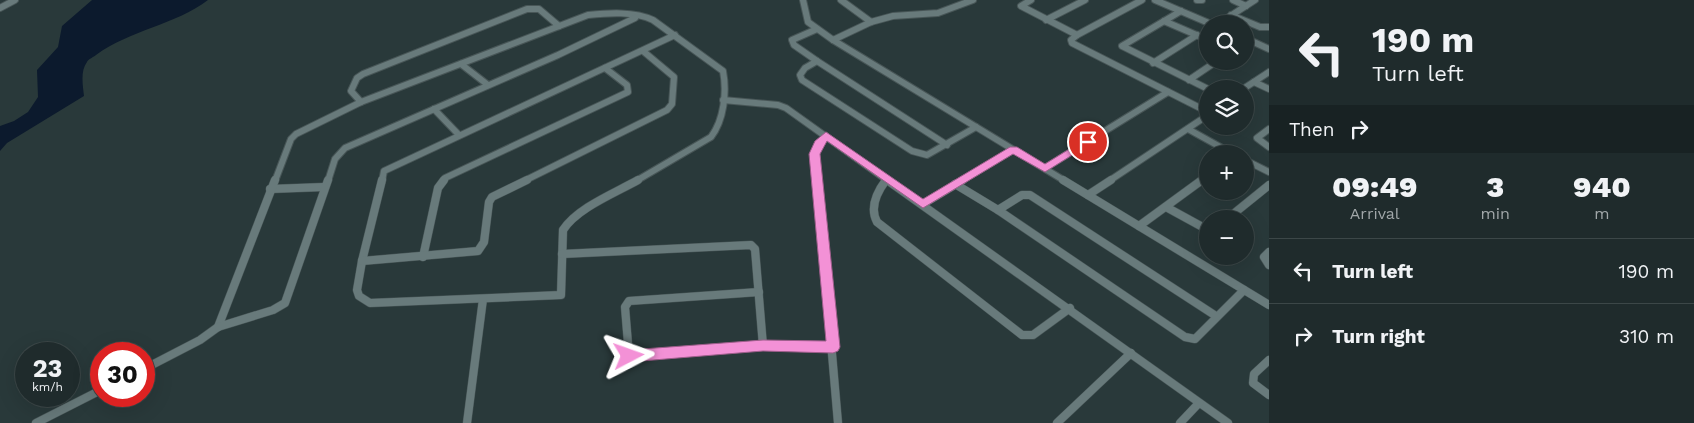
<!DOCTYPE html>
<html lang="en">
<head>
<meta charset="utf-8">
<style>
	:root { --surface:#1f2b2c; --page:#273334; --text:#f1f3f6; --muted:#a1a7a9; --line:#3c4748 }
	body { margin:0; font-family:"Work Sans",sans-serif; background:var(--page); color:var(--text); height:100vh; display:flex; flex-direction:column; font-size:19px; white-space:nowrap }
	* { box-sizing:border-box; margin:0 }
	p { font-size:16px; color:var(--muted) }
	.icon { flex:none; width:28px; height:28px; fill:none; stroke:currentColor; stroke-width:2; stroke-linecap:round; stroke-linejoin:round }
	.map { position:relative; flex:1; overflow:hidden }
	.details { display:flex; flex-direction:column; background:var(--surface); width:425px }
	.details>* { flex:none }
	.banner { background:#1f2b2c; color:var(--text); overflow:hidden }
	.tools { position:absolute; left:1199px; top:15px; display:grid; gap:10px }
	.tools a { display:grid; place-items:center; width:55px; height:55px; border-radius:50%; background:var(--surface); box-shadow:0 5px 20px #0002,0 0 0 1px var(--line); font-size:25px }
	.speed { position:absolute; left:15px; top:342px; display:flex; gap:10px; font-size:25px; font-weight:700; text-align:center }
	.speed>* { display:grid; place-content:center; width:65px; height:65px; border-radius:50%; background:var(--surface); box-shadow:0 5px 20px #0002,0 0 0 1px var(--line); line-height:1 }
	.speed small { font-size:12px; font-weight:400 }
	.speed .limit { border:8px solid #d22; background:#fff; color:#111 }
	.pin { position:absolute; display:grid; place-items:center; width:42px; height:42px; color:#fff; margin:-21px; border:2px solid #fff; border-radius:50%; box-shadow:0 1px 5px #0007 }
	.me { position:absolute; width:55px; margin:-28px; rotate:86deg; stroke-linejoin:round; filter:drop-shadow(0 0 4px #0008) }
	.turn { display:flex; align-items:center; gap:18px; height:105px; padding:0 20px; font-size:22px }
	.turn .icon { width:65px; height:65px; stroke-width:2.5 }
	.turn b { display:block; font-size:35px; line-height:42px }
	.then { display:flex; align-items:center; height:48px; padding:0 20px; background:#0003; gap:10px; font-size:19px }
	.eta { display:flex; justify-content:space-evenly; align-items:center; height:85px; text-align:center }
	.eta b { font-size:30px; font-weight:800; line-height:35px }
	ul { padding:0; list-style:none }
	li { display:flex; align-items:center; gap:15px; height:65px; padding:0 20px; border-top:1px solid var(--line) }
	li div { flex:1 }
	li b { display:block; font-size:19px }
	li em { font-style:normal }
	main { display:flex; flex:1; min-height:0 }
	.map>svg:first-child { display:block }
	.water { fill:#0c1a2d }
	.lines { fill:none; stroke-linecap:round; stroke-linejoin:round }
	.minor-far1-casing { stroke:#485657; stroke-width:8 }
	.minor-casing { stroke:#485657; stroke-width:9 }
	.minor-far1 { stroke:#687a7b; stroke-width:6 }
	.minor { stroke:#687a7b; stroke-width:8 }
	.route { fill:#f391d6; stroke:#9e5e8b }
</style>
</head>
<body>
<main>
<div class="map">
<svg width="1269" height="423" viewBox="0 0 1269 423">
	<rect width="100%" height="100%" fill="#29393a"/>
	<path class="water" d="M92,0h116c-33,25 -78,30 -112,55 -2,2 -8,4 -9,7 -7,9 -4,24 -3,34l-77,47 -7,8v-25l14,-5 14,-9 10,-15 -1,-27 21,-23 4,-21z"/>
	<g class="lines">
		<defs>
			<g id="minor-far1">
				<path d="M803,0l5,22 25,18 232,141"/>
				<path d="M841,0l30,22"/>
				<path d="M1031,0l-10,6 56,29"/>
				<path d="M1142,0l-65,35 -6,5 1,3 136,69"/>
				<path d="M1155,0l56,24"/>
				<path d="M1197,0h5"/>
				<path d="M1233,0l13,6"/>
				<path d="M0,8l15,-8"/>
				<path d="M1181,11l-59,35 86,43"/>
				<path d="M1231,15l29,12h9"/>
				<path d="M1046,20l39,-20"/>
				<path d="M1164,21l44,19"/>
				<path d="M1218,24l37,-24"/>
				<path d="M817,29l-25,11 2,5 23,16 -12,7 -5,7 2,5 110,71 15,4 49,-28"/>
				<path d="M1245,38l24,11"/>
				<path d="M833,40l38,-18 22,-6 45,-3 35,-13"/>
				<path d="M817,61l130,84"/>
				<path d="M1153,63l44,-28"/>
				<path d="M461,64l27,21"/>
				<path d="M1189,80l28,-19"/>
				<path d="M1254,82l15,7"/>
				<path d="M1243,89l26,-17"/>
				<path d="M723,100l55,5 8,3 102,73"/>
				<path d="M361,102l-10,-11 6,-13 6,-4 164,-65h12l20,17"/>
				<path d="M434,109l25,26"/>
				<path d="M1188,129l45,25"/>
				<path d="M1269,129l-12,9 12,9"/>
				<path d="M1245,160l24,12"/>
				<path d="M1045,168l123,-76"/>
				<path d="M275,181l16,-42 5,-5 65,-32 227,-87c20,-2 46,-4 65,5l70,51c4,21 1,49 -12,66l-75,44"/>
				<path d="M328,181l7,-22 10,-11 213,-93 77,-37"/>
				<path d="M382,181l2,-10 291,-136"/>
				<path d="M443,181l2,-3 183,-86 -1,-7 -22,-17"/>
				<path d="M524,181l143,-71 5,-6 2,-27 -31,-26"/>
				<path d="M817,181c-1,-19 -6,-32 9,-45"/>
				<path d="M885,181l2,-2"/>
				<path d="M961,181l52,-31"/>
				<path d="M1109,181l99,-66"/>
				<path d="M1200,181l8,-6"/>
			</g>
			<g id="minor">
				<path d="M382,180l-20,81 -5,29 2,6 11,7 191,-8 2,-65c14,-22 52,-37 75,-50"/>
				<path d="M817,180l21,243"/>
				<path d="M886,180c-9,12 -17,27 -9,42l145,113h11l37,-27"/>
				<path d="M887,180l341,243"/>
				<path d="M1063,180l206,125"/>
				<path d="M955,184l43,26 187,127 10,2 49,-49"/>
				<path d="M270,189l54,-2"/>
				<path d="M1088,195l23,-15"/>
				<path d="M923,204l40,-24"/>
				<path d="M1166,207l42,23"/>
				<path d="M998,210l24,-15h8l186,121"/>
				<path d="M1227,219l42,-34"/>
				<path d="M1139,226l63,-46"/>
				<path d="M1269,252l-5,5 5,8"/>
				<path d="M562,254l189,-9 4,4 8,97"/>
				<path d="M423,257l15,-69 6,-8"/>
				<path d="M362,261l116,-10 6,-9 5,-40 3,-5 35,-17"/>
				<path d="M759,292l-130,9 -4,6 4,49 134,-10 70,1"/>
				<path d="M218,327l57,-147"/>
				<path d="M1269,360l-15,14 -1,9 16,12"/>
				<path d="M144,369l56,-29 18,-13 55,-17 12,-7 43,-123"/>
				<path d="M36,423l65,-33"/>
				<path d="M467,423l16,-124"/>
				<path d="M1057,423l74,-70"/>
				<path d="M1180,423l19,-20"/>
			</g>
		</defs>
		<use href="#minor-far1" class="minor-far1-casing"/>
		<use href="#minor" class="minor-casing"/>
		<use href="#minor-far1" class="minor-far1"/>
		<use href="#minor" class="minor"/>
	</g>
	<path class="route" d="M826,132l97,67 87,-52h7l28,17 39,-24 4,-1 5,3 -48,30 -32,-18 -90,54 -96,-67 -7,13 20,193 -2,4 -5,2 -70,-2 -134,11 -4,-2 -2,-4 2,-4 4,-2 134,-10 63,1 -17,-187 6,-13z"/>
</svg>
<div class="tools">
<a><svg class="icon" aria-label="search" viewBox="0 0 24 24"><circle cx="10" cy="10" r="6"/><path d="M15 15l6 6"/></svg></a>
<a><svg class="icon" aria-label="layers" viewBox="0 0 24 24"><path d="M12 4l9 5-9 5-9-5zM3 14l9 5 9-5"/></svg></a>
<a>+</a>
<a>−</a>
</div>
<div class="speed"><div>23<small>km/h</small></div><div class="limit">30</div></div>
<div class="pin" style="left:1088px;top:142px;background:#d93025"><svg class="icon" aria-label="arrive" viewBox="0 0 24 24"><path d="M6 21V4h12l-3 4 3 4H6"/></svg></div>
<svg class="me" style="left:629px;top:356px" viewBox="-20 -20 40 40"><path d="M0-17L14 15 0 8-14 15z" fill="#f391d6" stroke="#fff" stroke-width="4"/></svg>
</div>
<section class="details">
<div class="banner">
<div class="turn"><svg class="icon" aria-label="left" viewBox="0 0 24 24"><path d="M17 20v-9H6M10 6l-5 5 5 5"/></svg><div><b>190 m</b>Turn left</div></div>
<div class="then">Then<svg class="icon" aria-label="right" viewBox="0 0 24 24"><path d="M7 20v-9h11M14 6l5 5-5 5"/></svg></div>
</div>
<div class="eta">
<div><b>09:49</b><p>Arrival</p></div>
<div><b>3</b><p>min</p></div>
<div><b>940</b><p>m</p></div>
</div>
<ul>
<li><svg class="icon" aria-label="left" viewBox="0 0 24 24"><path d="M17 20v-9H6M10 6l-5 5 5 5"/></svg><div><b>Turn left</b></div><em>190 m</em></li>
<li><svg class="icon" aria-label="right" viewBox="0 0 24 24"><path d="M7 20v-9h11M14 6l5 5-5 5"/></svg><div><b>Turn right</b></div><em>310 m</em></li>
</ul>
</section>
</main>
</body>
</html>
